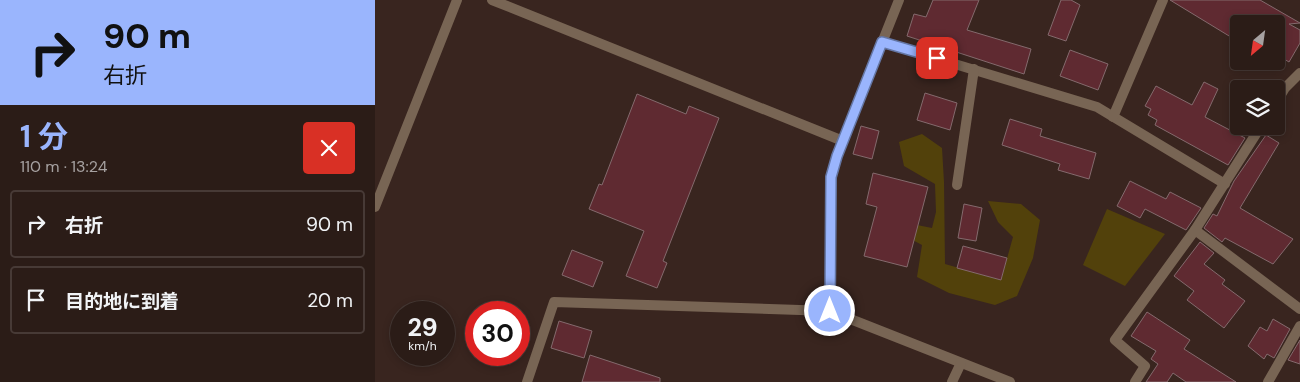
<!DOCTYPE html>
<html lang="ja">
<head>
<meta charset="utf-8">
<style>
	:root { --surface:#2b1c17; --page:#332520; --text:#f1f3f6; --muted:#a6a1a1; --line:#473a36; --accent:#9ab5fd }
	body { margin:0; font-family:"DM Sans","Noto Sans JP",sans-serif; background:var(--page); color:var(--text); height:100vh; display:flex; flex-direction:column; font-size:19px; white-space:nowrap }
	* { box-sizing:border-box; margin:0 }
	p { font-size:16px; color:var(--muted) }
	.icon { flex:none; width:28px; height:28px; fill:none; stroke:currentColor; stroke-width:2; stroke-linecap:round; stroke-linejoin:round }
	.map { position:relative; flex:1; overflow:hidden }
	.sheet { display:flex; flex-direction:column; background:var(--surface); width:375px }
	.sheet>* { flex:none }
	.banner { background:#9ab5fd; color:#111; overflow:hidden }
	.needle { width:32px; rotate:209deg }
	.tools { position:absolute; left:855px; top:15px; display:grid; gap:10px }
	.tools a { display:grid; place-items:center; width:55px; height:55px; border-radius:5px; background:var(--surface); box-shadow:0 2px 8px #0003,0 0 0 1px var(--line); font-size:25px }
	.speed { position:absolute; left:15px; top:301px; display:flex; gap:10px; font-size:25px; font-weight:700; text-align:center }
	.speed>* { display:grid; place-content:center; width:65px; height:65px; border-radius:50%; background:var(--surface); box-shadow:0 2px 8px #0003,0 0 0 1px var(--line); line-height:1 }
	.speed small { font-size:12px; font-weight:400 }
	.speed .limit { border:8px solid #d22; background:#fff; color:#111 }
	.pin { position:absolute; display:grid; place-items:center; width:42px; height:42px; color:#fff; margin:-21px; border-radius:10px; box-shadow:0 2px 8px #0006 }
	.me { position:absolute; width:55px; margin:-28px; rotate:0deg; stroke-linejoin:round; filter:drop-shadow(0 0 4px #0008) }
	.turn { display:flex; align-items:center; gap:18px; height:105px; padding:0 20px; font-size:22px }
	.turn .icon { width:65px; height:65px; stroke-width:2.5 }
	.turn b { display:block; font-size:35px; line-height:42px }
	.round { display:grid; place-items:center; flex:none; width:52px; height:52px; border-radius:5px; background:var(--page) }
	.summary { display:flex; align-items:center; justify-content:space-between; height:85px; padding:0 20px }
	h1 { font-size:30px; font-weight:700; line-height:38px; color:var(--accent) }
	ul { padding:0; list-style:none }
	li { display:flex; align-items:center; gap:15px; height:68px; margin:0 10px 8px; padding:0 10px; border:2px solid var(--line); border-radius:5px }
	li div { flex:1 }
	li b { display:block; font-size:19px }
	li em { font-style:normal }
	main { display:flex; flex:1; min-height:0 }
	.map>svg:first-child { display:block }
	.green { fill:#52410b }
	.building { fill:#5f2a31; stroke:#846a6d }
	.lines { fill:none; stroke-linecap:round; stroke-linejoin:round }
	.minor { stroke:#786554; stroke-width:10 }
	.route-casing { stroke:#6476a4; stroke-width:12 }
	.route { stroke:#9ab5fd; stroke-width:9 }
</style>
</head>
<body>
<main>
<section class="sheet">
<div class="banner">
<div class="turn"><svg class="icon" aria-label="right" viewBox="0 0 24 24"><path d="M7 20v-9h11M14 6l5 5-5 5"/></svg><div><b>90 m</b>右折</div></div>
</div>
<div class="summary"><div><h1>1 分</h1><p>110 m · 13:24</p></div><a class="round" style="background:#d93025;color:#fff"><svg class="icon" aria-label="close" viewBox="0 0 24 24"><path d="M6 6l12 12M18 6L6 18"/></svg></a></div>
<ul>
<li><svg class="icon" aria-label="right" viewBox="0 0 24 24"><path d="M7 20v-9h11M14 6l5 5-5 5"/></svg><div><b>右折</b></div><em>90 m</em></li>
<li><svg class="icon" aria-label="arrive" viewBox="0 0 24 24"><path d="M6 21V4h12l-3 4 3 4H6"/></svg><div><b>目的地に到着</b></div><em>20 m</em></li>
</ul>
</section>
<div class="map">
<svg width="925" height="382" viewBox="0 0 925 382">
	<rect width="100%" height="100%" fill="#39251f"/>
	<g class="green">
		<path d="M547,134l20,14 2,34 1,82 56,16 12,-43 -15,-15 -10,-21 33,3 19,16 -7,38 -16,38 -22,9 -46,-12 -32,-16 5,-32 -34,-18 -1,-8 45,9 4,-16 -1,-28 -31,-18 -5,-24z"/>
		<path d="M732,209l58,25 -40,52 -42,-21z"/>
	</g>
	<g class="building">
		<path d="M558,0h46l-12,30 64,19 -7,25 -117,-38 7,-22 12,3z"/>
		<path d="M686,0h10l9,5 -14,36 -18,-6z"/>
		<path d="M795,0h90l40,23 -11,1 11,6v13l-11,19 -13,-8v-30h-37v18z"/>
		<path d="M695,50l38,14 -10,26 -38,-14z"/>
		<path d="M829,82l14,7 -13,28 40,21 -17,27 -73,-40 2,-5 -9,-5 3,-6 -6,-3 11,-20 36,19z"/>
		<path d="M550,93l32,10 -7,27 -33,-10z"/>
		<path d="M262,94l49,20 3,-8 30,12 -56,143 4,2 -10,25 -31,-12 18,-45 -55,-22 10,-25 3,1z"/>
		<path d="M635,119l32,10 -2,7 56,17 -7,26 -31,-9 2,-6 -58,-19z"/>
		<path d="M486,126l18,5 -7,28 -19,-5z"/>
		<path d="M891,135l13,8 -39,65 53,31 -20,25 -48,-26 -3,4 -18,-14 9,-14 4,2 17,-35z"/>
		<path d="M498,173l55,14 -21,80 -43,-11 13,-49 -11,-3z"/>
		<path d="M755,181l36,18 4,-7 31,16 -15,22 -41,-21 -5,9 -23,-12z"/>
		<path d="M589,204l18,4 -6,33 -18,-3z"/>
		<path d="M825,242l14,11 -10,11 21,16 -3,4 23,17 -21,27 -37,-28 7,-9 -20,-15z"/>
		<path d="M588,246l44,12 -6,22 -44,-12z"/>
		<path d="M197,250l31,12 -10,25 -31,-12z"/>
		<path d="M772,312l43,28 -6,9 52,33h-50l-13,-9 -6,9h-21l12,-18 -7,-5 5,-8 -25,-15z"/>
		<path d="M898,319l17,10 -16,29 -7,-4 -3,5 -16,-13 12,-19 7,4z"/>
		<path d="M184,321l33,10 -8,27 -33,-10z"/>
		<path d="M925,340v24l-12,-4z"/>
		<path d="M215,355l70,23v4h-78z"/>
	</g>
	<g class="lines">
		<g class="minor">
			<path d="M117,0l351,141"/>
			<path d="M507,42l215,65 128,77"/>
			<path d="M901,103l9,-15 15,-15"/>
			<path d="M738,117l50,-117"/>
			<path d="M582,185l17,-116"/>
			<path d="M0,207l82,-207"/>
			<path d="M820,230l105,79"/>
			<path d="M455,311l1,-134 6,-21 62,-156"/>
			<path d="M152,382l27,-80 276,9 180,71"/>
			<path d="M577,382l9,-19"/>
			<path d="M760,382l10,-16 -30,-26 80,-110 66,-104"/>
			<path d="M893,382l32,-56"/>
		</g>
	</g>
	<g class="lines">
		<defs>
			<path id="route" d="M455,311l1,-134 6,-21 45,-114 55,16"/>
		</defs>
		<use href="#route" class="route-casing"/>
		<use href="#route" class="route"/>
	</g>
</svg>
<div class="tools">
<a><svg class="needle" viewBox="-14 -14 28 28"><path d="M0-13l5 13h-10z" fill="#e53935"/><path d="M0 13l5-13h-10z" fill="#a6a1a1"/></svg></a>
<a><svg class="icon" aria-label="layers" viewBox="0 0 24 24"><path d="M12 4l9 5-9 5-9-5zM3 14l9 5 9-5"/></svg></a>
</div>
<div class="speed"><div>29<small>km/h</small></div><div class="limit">30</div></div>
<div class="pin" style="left:562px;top:58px;background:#d93025"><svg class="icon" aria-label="arrive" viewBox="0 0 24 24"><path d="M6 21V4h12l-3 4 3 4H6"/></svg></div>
<svg class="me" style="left:455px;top:311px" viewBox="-20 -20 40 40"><circle r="17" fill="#9ab5fd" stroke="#fff" stroke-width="3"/><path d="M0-11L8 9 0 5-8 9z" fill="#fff"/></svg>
</div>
</main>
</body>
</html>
